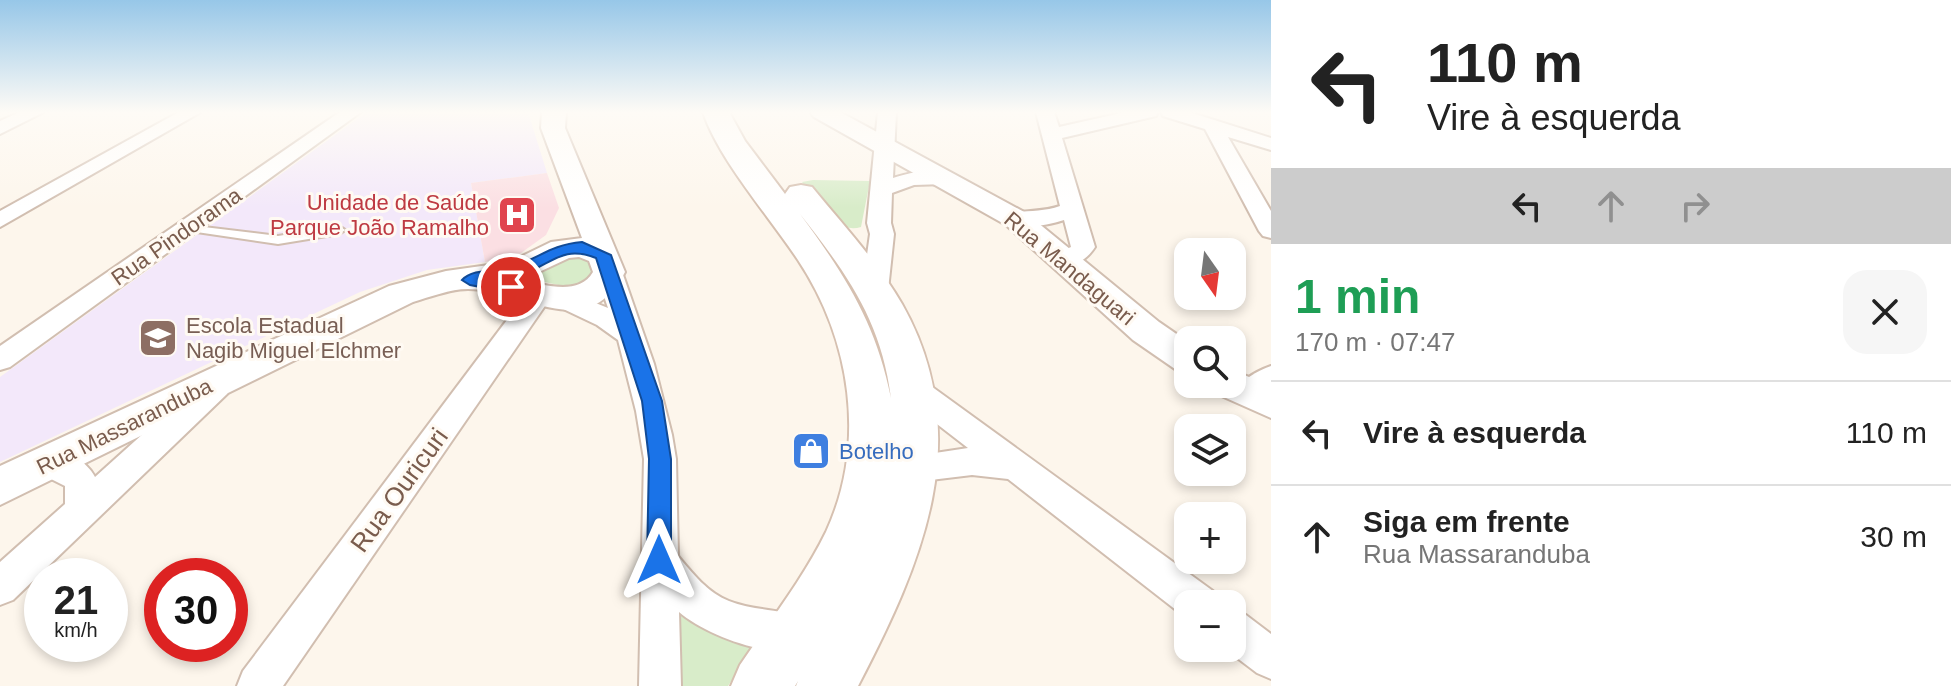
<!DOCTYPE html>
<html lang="pt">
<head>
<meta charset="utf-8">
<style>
	:root { --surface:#fff; --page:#f6f6f6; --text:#222; --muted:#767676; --line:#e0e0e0 }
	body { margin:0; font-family:Helvetica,sans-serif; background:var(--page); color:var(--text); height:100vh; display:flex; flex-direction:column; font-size:30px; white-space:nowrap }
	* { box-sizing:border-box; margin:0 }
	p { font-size:26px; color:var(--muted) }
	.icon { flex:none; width:44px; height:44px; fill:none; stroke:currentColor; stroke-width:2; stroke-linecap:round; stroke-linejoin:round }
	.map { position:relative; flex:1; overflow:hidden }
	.drawer { display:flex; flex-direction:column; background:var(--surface); width:680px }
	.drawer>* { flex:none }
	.hud { background:#fff; color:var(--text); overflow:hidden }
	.needle { width:52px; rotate:166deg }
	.tools { position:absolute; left:1174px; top:238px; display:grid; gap:16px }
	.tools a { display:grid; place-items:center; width:72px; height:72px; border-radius:16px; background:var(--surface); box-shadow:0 4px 12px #0003; font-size:40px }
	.speed { position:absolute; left:24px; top:558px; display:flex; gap:16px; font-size:40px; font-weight:700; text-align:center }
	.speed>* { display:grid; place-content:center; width:104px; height:104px; border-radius:50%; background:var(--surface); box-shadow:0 4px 12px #0003; line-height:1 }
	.speed small { font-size:20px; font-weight:400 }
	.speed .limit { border:12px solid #d22; background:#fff; color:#111 }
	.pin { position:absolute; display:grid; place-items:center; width:68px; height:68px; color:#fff; margin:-34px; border:4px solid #fff; border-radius:50%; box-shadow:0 2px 8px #0007 }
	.me { position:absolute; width:88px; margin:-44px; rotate:0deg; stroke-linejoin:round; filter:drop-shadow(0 0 6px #0008) }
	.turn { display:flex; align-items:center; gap:28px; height:168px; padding:0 24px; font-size:36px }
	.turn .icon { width:104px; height:104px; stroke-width:2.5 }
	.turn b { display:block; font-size:56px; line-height:68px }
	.lanes { display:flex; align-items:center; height:76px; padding:0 24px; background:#0003; justify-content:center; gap:40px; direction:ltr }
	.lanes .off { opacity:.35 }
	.round { display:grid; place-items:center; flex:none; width:84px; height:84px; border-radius:24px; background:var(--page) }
	.headline { display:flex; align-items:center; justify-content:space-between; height:136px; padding:0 24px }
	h1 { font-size:48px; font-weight:800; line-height:60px; color:#1e9e55 }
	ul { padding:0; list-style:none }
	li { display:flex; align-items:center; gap:24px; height:104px; padding:0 24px; border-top:2px solid var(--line) }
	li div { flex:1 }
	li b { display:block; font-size:30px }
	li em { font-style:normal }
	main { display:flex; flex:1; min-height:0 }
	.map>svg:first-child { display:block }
	.education { fill:#f3e8fa }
	.medical { fill:#fbdfe3 }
	.green { fill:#d8ecc9 }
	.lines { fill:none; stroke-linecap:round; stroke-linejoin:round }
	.service-casing { stroke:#d1beb0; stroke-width:4 }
	.minor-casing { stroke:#d1beb0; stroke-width:4 }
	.tertiary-casing { stroke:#d1beb0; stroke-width:4 }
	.secondary-casing { stroke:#d6c0b0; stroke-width:4 }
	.service { fill:#fff; fill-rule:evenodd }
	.minor { fill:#fff; fill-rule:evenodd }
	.tertiary { fill:#fff; fill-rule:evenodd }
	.secondary { fill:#fff; fill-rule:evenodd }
	.route { fill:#1a73e8; stroke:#114b97; stroke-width:2 }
	.labels { text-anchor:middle; stroke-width:6; stroke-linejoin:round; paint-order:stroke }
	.health-label { font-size:22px; fill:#be3a42; stroke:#fffaf3; text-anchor:end }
	.street-label { font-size:22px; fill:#7a5c4d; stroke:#fffaf3 }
	.education-label { font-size:22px; fill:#785e54; stroke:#fffaf3; text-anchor:start }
	.shop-label { font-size:22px; fill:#366cbe; stroke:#fffaf3; text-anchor:start }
	.near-street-label { font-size:26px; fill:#7a5c4d; stroke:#fffaf3 }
</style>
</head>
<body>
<main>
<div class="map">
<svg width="1271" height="686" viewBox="0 0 1271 686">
	<rect width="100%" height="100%" fill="#fdf6ec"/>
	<path class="education" d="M367,112h161l19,61 -76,10 14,79 -58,8 -67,22 -360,170v-85z"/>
	<path class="medical" d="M547,173l12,35 -13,27 -25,18 -36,9 -14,-79z"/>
	<g class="green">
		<path d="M813,180l57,1 -9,46c-27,8 -44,-27 -59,-45z"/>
		<path d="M571,254l19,3 6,18 -24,13 -32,-7 1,-8z"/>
		<path d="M682,611l41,25 31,11 -26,39h-50v-73z"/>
	</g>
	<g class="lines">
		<defs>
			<path id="service" d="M187,225l91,11 61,-10 6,4 -6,4 -61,10 -95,-14 -2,-2z"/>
			<g id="minor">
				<path d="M20,112h24l-44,22v-13z"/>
				<path d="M179,112h22l-201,115v-16z"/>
				<path d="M340,112h21l-351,255 -10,3v-24z"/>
				<path d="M878,112h18l-3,66c16,-5 50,-14 63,0l-11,6 -31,1 -22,8 -1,30 3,11 -6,56 -4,6 -9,2 -9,-2 -4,-6 8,-56 -3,-11z"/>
				<path d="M1036,112h18l5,15 67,-15h32l-2,4 -94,22 33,109c-9,14 -23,22 -40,17l-3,-5 3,-5 16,-7 -7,-27c-17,6 -38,8 -56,4l-3,-5 3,-5c18,-4 35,-2 52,-8z"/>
				<path d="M1161,112h28l82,26v12l-43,-13 43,74v27l-8,-2 -4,-5 -54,-102 -42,-13z"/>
				<path d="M609,264l9,2 4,6 32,92 18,71 4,24 2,97c14,17 30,37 51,45 25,10 54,8 79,18l6,14 -6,14c-34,14 -101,-11 -129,-35l2,74h-42l5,-227 -8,-48 -18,-71 -21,-15 -40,-19 -4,-6 4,-6 9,-3 42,17 -12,-36 4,-6z"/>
				<path d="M540,285l9,3 4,6 -4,6 -266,386h-46l6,-15 288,-383z"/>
				<path d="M1271,366v27l-22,11 -11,-3 -4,-8c7,-13 23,-22 37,-27z"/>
				<path d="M216,375l11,3 4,8 -4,8 -214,206 -13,5v-43l65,-58v-18l-28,-14 -4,-10 4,-10c21,-7 48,6 58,25l110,-99z"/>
				<path d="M913,378l11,3 289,210 5,13h-30v14l-3,-1 -177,-138 -36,-4 -58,7 -12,-4 -5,-10 5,-10 66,-10 -66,-51 -4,-8 4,-8z"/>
				<path d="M1232,609l14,6 25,19v45l-14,-6 -33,-25h8z"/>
			</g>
			<g id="tertiary">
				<path d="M542,112h24l-1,16 60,144c-38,74 -102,17 -157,17 -18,0 -38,8 -55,13l-413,203v-39l389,-180 57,-15 64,-9 41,-20 31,-4 -41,-110zM579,257l10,4 4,11c-14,24 -48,13 -71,8l47,-22z"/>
				<path d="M810,112h30l186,101 133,109 29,20v31l-13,-4 -42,-29 -127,-115 -192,-108z"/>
				<path d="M1232,370l39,16v32l-54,-24 -6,-10h21z"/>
			</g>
			<path id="secondary" d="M703,112h26l16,29 43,57 -3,-4 5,-7 11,-2 11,2c31,38 65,74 90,117 75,133 20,259 -44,382h-62l2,-5 -3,5h-64l9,-21c29,-43 63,-86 86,-133 41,-89 25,-192 -28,-272 -29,-44 -79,-100 -95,-148zM800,214c47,60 81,106 91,184 -15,-75 -46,-123 -91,-184z"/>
		</defs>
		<use href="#service" class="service-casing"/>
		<use href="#minor" class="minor-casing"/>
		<use href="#tertiary" class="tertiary-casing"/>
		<use href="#secondary" class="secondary-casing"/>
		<use href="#service" class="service"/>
		<use href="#minor" class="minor"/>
		<use href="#tertiary" class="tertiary"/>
		<use href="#secondary" class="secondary"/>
	</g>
	<linearGradient id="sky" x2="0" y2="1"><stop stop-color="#97c7e8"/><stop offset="0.54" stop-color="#fefbf6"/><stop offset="1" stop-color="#fefbf6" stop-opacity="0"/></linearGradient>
	<rect width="1271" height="208" fill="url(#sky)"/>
	<path class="route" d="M582,242l29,13 51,146 9,58v101l-3,7 -9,4 -8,-4 -4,-7 2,-101 -7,-58 -46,-143c-33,-13 -43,5 -72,16 -8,3 -18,4 -26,6l19,4 2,3 -8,6 -41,-8 -8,-5c10,-11 33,-9 48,-13 28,-7 38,-22 72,-25z"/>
	<defs>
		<symbol id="hospital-square" viewBox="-11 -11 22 22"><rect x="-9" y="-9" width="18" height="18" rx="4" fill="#e0444e" stroke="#fffaf3"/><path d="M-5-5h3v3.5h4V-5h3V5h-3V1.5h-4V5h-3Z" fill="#fff"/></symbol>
		<symbol id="school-square" viewBox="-11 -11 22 22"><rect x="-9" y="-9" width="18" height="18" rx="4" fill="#8d6e63" stroke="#fffaf3"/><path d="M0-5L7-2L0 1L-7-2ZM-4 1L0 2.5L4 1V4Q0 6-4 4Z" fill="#fff"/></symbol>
		<symbol id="shop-square" viewBox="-11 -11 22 22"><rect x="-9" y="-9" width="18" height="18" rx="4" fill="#3f7fe0" stroke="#fffaf3"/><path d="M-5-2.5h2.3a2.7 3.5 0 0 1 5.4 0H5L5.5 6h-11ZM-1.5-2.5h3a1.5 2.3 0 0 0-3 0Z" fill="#fff"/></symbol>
	</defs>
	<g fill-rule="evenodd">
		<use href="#hospital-square" x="495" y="193" width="44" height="44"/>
		<use href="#school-square" x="136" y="316" width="44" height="44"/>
		<use href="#shop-square" x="789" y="429" width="44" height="44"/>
	</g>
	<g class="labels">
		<g class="health-label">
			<text x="489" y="210">Unidade de Saúde<tspan x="489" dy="25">Parque João Ramalho</tspan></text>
		</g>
		<g class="street-label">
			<text transform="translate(176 236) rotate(-35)" y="8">Rua Pindorama</text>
			<text transform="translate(1070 268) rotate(40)" y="8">Rua Mandaguari</text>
			<text transform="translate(124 426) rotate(-26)" y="8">Rua Massaranduba</text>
		</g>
		<g class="education-label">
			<text x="186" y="333">Escola Estadual<tspan x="186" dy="25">Nagib Miguel Elchmer</tspan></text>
		</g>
		<g class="shop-label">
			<text x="839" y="459">Botelho</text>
		</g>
		<g class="near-street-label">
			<text transform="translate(399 490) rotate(-54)" y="9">Rua Ouricuri</text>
		</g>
	</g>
</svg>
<div class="tools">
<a><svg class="needle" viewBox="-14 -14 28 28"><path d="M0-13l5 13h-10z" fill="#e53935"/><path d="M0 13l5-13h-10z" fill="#767676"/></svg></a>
<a><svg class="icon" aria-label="search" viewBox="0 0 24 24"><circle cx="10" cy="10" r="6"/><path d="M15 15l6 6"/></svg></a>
<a><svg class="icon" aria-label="layers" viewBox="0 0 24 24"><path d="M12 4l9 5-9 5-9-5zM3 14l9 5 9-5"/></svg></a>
<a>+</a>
<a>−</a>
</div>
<div class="speed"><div>21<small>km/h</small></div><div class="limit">30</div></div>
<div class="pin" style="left:511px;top:287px;background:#d93025"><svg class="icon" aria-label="arrive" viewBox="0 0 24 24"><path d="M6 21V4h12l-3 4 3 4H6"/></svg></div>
<svg class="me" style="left:659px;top:560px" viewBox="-20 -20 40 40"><path d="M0-17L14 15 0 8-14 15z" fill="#1a73e8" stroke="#fff" stroke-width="4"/></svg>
</div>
<section class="drawer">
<div class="hud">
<div class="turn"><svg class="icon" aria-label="left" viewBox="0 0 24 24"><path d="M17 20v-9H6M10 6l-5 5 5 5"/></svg><div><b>110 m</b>Vire à esquerda</div></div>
<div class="lanes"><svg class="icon" aria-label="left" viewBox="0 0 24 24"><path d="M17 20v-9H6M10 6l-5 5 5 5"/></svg><svg class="icon off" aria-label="ahead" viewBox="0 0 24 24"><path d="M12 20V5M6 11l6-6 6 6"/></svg><svg class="icon off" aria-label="right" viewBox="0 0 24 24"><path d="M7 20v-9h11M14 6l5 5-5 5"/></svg></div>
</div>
<div class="headline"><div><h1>1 min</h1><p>170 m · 07:47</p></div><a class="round"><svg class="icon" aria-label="close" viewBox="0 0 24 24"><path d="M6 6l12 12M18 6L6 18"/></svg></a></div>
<ul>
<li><svg class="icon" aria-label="left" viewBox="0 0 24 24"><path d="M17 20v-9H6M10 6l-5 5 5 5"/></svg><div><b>Vire à esquerda</b></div><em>110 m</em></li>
<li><svg class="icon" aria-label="ahead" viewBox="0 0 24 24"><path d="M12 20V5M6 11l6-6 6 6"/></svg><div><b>Siga em frente</b><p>Rua Massaranduba</p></div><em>30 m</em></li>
</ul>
</section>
</main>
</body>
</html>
